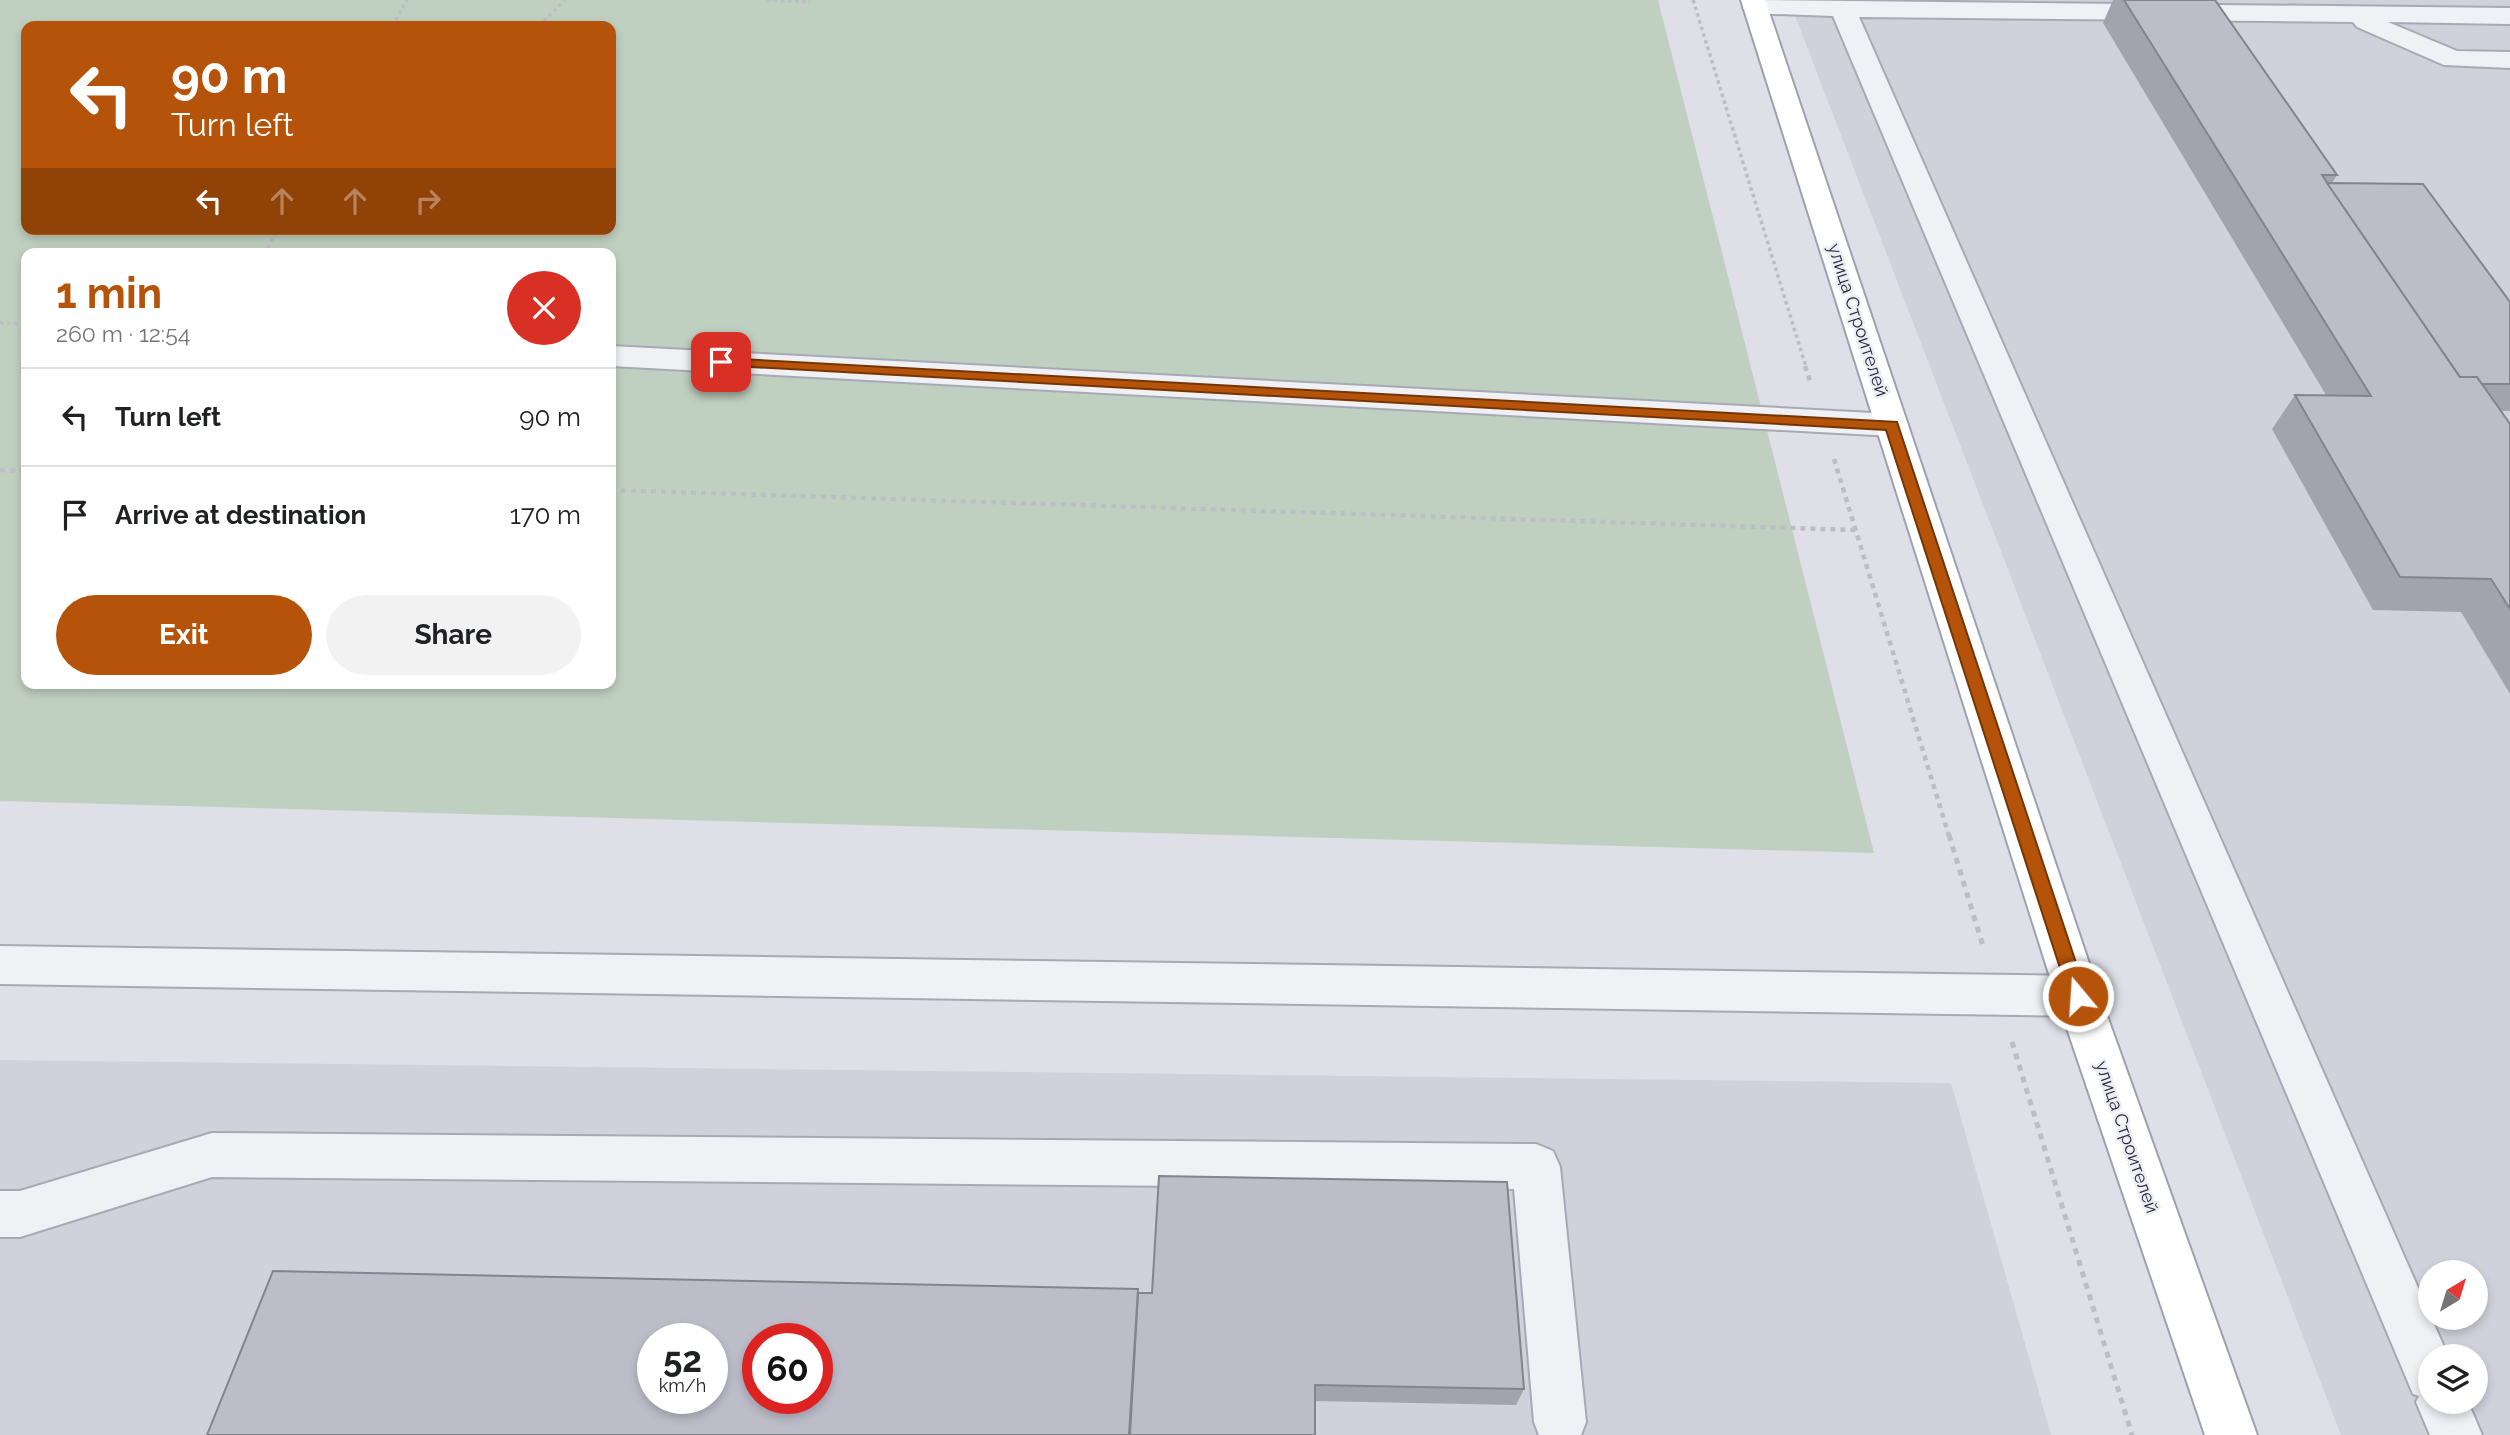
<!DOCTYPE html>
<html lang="en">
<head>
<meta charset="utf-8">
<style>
	:root { --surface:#fff; --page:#f2f2f2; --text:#202124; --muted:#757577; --line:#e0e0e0; --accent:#b45309 }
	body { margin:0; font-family:Raleway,sans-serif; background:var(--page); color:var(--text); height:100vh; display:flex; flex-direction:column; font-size:26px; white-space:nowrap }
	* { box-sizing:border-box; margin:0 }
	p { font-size:23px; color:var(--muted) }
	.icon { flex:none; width:38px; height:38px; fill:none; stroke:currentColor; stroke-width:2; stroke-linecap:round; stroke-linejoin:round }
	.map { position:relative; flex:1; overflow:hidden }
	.panel { position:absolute; left:21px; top:248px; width:595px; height:441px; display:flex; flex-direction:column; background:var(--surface); border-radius:14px; box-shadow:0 4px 10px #0003 }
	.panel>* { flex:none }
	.guide { position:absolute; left:21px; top:21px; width:595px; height:214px; border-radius:14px; box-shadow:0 4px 10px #0003; background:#b45309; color:#fff; overflow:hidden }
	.needle { width:46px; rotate:38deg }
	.controls { position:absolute; left:2418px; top:1260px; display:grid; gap:14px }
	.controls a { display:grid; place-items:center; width:70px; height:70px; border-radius:50%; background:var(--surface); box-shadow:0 4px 10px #0003; font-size:35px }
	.speed { position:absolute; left:637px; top:1323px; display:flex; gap:14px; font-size:35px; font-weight:700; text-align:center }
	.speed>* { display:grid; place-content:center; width:91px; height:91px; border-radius:50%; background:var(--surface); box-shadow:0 4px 10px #0003; line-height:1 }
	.speed small { font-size:18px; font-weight:400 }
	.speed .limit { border:10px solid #d22; background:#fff; color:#111 }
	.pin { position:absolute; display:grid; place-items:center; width:60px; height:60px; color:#fff; margin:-30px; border-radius:14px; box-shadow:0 4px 10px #0006 }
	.me { position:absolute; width:77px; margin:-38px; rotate:342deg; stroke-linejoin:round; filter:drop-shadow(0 0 5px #0008) }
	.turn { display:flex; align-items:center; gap:24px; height:147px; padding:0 35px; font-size:32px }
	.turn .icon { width:91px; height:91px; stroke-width:2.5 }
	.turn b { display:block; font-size:49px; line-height:60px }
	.lanes { display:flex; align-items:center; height:66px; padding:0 35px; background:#0003; justify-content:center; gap:35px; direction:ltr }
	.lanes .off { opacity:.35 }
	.round { display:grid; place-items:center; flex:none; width:74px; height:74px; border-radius:37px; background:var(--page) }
	.headline { display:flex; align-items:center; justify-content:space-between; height:119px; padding:0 35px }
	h1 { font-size:42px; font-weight:700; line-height:52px; color:var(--accent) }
	.primary-button { display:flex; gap:14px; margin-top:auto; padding:14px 35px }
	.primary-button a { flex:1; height:80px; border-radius:42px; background:var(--accent); color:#fff; font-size:28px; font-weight:700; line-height:80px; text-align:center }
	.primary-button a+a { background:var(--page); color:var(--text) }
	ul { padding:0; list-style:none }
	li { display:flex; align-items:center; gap:21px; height:98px; padding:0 35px; border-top:2px solid var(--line) }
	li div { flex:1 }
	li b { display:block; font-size:26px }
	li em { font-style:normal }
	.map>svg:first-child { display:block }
	.built { fill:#d0d1db; fill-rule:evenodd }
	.green { fill:#c0d0c0; fill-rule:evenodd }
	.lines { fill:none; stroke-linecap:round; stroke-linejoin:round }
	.minor-casing { stroke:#a7a9b4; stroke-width:4 }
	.major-casing { stroke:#9ea1b2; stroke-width:4 }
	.path-far2 { stroke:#bcbdc5; stroke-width:3.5; stroke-dasharray:3.5 3.5; stroke-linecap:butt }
	.path-far1 { stroke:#bcbdc5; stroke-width:4.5; stroke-dasharray:5 5; stroke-linecap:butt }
	.path { stroke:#bcbdc5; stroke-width:5; stroke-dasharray:6 6; stroke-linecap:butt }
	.minor { fill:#f0f1f5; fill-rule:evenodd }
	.major { fill:#fff; fill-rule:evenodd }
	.wall { fill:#a2a3ad }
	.building { fill:#bcbdc9; stroke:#84848d; stroke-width:2; fill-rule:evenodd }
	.route { fill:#b45309; stroke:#753606; stroke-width:2 }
	.labels { text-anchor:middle; stroke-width:5; stroke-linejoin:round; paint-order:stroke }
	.street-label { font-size:18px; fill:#282a3c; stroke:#edeef4 }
</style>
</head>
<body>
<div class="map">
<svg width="2510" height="1435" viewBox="0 0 2510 1435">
	<rect width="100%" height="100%" fill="#dedfe7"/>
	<g class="built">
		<path d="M1789,0h721v1435h-169zM2431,1272h45v46h-45zM2431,1356h45v46h-45z"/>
		<path d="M0,1060l1951,23 100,352h-2051zM653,1339h59v59h-59zM758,1339h59v59h-59z"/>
	</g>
	<path class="green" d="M0,0h1658l216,853 -1874,-52zM26,26h585v203h-585zM26,254h585v430h-585z"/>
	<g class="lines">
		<defs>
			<g id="minor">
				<path d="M1756,0l754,8v16l-122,-2 69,29 53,1v16l-66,-3 -87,-38 -4,-5 -494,-5 589,1339h-17v46h37l14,33h-52l-14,-33 3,-6 -6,-2 -580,-1378 -86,-3 -4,-5 4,-5z"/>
				<path d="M611,346l1281,68 12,3 4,8 -4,8 -12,3 -1281,-70z"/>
				<path d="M0,946l2078,30 15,6 7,14 -7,14 -15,6 -2078,-32z"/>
				<path d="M212,1133l1324,11 17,7 7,16 26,255 -5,13h-42l-5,-13 -20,-233 -1302,-12 -192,60h-20v-46h20z"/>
			</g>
			<path id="major" d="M1741,0h24l335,996 157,439h-52l-149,-439z"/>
		</defs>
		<use href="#minor" class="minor-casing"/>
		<use href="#major" class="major-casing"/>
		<g class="path-far2">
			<path d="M767,0l43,2"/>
			<path d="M1693,0l113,367"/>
			<path d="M392,26l15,-26"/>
			<path d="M539,26l26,-26"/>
			<path d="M264,254l14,-25"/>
			<path d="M0,323l26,1"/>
		</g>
		<g class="path-far1">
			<path d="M1805,366l5,15"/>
			<path d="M1834,459l115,377"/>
			<path d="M0,470l26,1"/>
			<path d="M611,490l1244,40"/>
		</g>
		<g class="path">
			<path d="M1949,835l34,111"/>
			<path d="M2012,1042l120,393"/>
		</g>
		<use href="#minor" class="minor"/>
		<use href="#major" class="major"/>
	</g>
	<g class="wall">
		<path d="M2113,0h102l122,175 -5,8 178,119v109h-9l9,13v270l-49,-82 -88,-2 -101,-181 23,-34h31l-223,-372z"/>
		<path d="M1138,1289v4l386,96 -8,16 -201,-4 -1108,34z"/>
	</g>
	<g class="building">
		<path d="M2124,0h91l122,175h-15l138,202h17l33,47v185l-19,-30 -91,-2 -105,-182 76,1z"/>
		<path d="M2327,183l96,1 87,118v82h-28l-5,-7h-17z"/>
		<path d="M1159,1176l348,6 17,207 -209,-4v50h-185l8,-142h14z"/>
		<path d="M273,1271l865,18 -9,146h-922zM653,1339h59v59h-59zM758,1339h59v59h-59z"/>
	</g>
	<path class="route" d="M721,358l1176,64 190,574 -3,6 -6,2 -7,-2 -2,-6 -183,-566 -1170,-65v-6z"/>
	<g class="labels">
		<g class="street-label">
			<text transform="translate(1858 320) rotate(72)" y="6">улица Строителей</text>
			<text transform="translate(2127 1137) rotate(71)" y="6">улица Строителей</text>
		</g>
	</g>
</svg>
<div class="controls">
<a><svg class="needle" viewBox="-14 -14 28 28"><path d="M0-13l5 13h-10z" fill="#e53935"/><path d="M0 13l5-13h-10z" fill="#757577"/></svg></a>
<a><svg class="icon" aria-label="layers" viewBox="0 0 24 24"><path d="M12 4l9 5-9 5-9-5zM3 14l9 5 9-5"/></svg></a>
</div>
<div class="speed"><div>52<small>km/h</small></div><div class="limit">60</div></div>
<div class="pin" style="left:721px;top:362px;background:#d93025"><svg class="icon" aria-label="arrive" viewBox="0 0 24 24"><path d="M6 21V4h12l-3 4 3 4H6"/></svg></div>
<svg class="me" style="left:2078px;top:996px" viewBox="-20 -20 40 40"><circle r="17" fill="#b45309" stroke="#fff" stroke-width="3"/><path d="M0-11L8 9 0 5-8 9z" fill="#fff"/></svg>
<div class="guide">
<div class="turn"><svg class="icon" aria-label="left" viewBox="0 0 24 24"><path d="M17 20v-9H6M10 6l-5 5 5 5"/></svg><div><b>90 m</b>Turn left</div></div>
<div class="lanes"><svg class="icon" aria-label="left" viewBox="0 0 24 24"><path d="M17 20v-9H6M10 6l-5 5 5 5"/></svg><svg class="icon off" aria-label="ahead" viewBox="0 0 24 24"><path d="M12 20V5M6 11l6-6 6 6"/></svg><svg class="icon off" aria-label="ahead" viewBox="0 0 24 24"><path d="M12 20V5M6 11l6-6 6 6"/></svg><svg class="icon off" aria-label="right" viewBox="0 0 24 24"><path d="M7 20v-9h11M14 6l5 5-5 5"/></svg></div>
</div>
<section class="panel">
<div class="headline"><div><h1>1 min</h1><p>260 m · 12:54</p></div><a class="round" style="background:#d93025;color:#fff"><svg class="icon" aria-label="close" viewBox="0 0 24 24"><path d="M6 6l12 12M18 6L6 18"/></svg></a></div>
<ul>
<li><svg class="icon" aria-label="left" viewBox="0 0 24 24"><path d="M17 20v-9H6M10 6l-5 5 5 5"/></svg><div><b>Turn left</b></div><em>90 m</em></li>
<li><svg class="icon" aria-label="arrive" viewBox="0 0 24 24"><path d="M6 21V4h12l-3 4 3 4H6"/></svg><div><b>Arrive at destination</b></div><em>170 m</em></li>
</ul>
<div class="primary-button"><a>Exit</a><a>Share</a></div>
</section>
</div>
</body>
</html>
